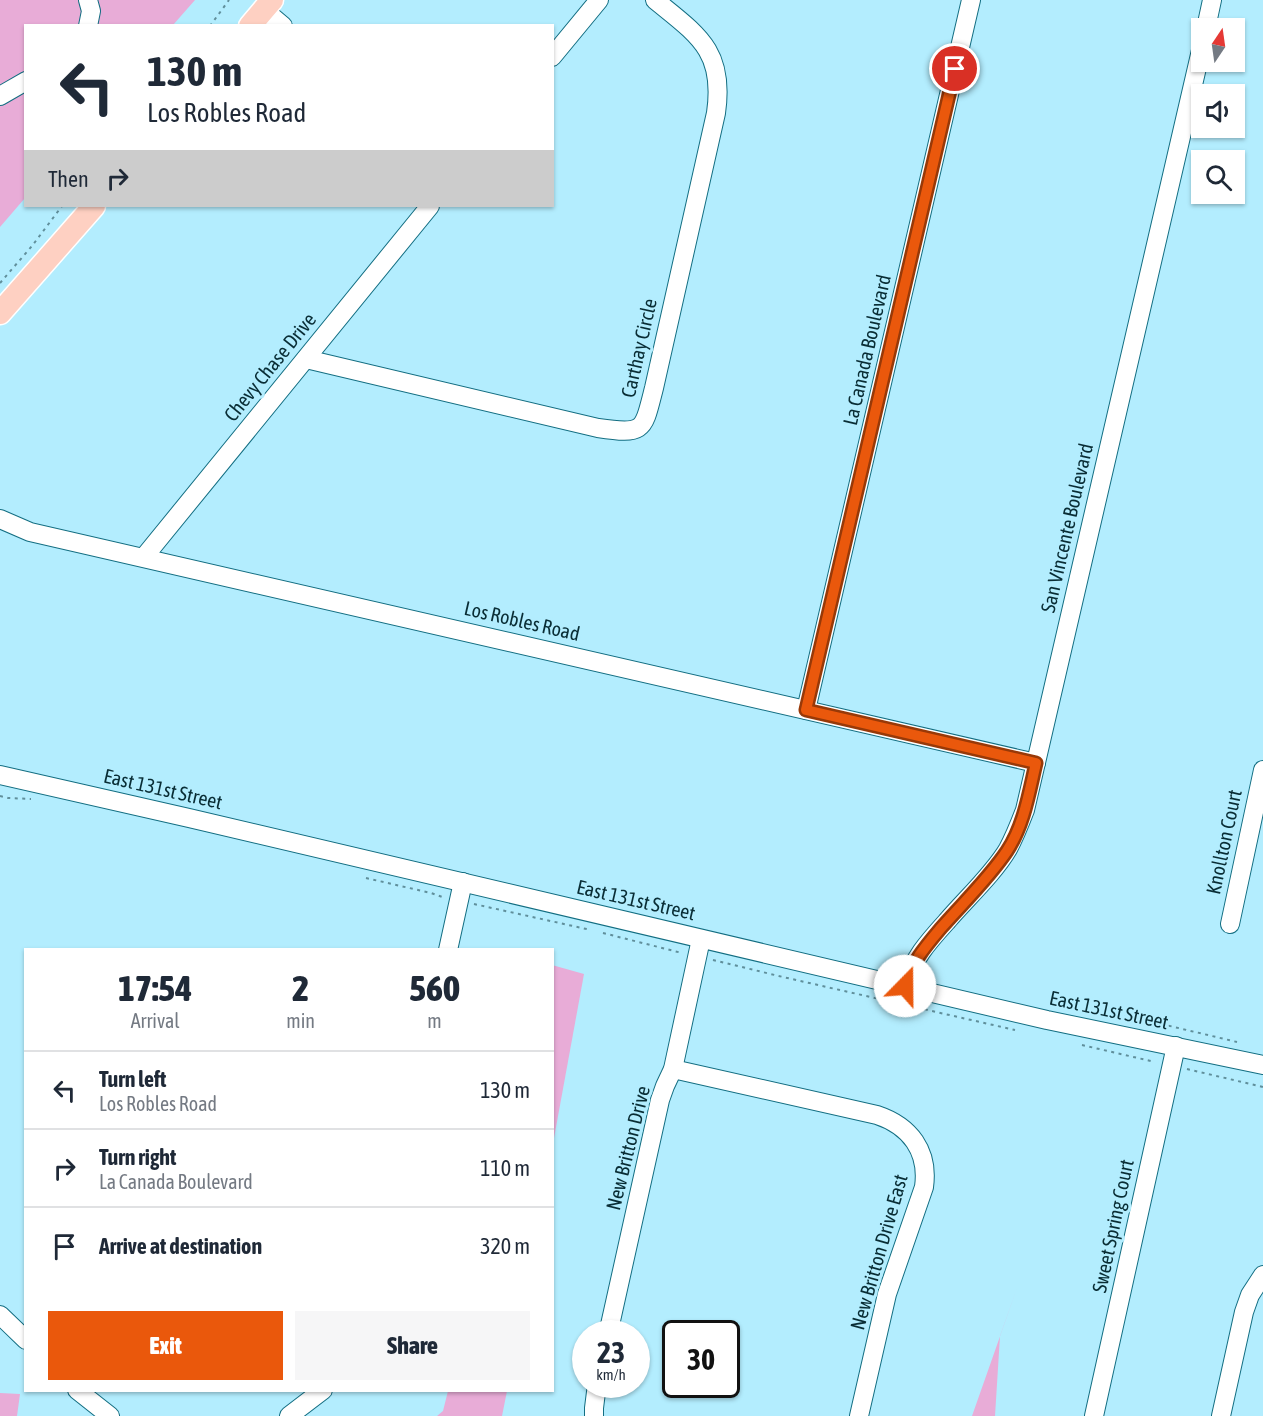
<!DOCTYPE html>
<html lang="en">
<head>
<meta charset="utf-8">
<style>
	:root { --surface:#fff; --page:#f6f6f7; --text:#1f2937; --muted:#747a83; --line:#e0e1e3; --accent:#ea580c }
	body { margin:0; font-family:"Asap Condensed",sans-serif; background:var(--page); color:var(--text); height:100vh; display:flex; flex-direction:column; font-size:22px; white-space:nowrap }
	* { box-sizing:border-box; margin:0 }
	p { font-size:20px; color:var(--muted) }
	.icon { flex:none; width:33px; height:33px; fill:none; stroke:currentColor; stroke-width:2; stroke-linecap:round; stroke-linejoin:round }
	.map { position:relative; flex:1; overflow:hidden }
	.details { position:absolute; left:24px; top:948px; width:530px; height:444px; display:flex; flex-direction:column; background:var(--surface); border-radius:0px; box-shadow:0 2px 4px #0004 }
	.details>* { flex:none }
	.top-card { position:absolute; left:24px; top:24px; width:530px; height:183px; border-radius:0px; box-shadow:0 2px 4px #0004; background:#fff; color:var(--text); overflow:hidden }
	.needle { width:39px; rotate:13deg }
	.controls { position:absolute; left:1191px; top:18px; display:grid; gap:12px }
	.controls a { display:grid; place-items:center; width:54px; height:54px; border-radius:0px; background:var(--surface); box-shadow:0 2px 4px #0004; font-size:30px }
	.speed { position:absolute; left:572px; top:1320px; display:flex; gap:12px; font-size:30px; font-weight:700; text-align:center }
	.speed>* { display:grid; place-content:center; width:78px; height:78px; border-radius:50%; background:var(--surface); box-shadow:0 2px 4px #0004; line-height:1 }
	.speed small { font-size:15px; font-weight:400 }
	.speed .limit { border:3px solid #111; border-radius:9px; background:#fff; color:#111 }
	.pin { position:absolute; display:grid; place-items:center; width:51px; height:51px; color:#fff; margin:-26px; border:3px solid #fff; border-radius:50%; box-shadow:0 2px 6px #0007 }
	.me { position:absolute; width:66px; margin:-33px; rotate:22deg; stroke-linejoin:round; filter:drop-shadow(0 0 4px #0008) }
	.turn { display:flex; align-items:center; gap:21px; height:126px; padding:0 24px; font-size:27px }
	.turn .icon { width:78px; height:78px; stroke-width:2.5 }
	.turn b { display:block; font-size:42px; line-height:51px }
	.then { display:flex; align-items:center; height:57px; padding:0 24px; background:#0003; gap:12px; font-size:22px }
	.eta { display:flex; justify-content:space-evenly; align-items:center; height:102px; text-align:center }
	.eta b { font-size:36px; font-weight:800; line-height:42px }
	.button { display:flex; gap:12px; margin-top:auto; padding:12px 24px }
	.button a { flex:1; height:69px; border-radius:0px; background:var(--accent); color:#fff; font-size:24px; font-weight:800; line-height:69px; text-align:center }
	.button a+a { background:var(--page); color:var(--text) }
	ul { padding:0; list-style:none }
	li { display:flex; align-items:center; gap:18px; height:78px; padding:0 24px; border-top:2px solid var(--line) }
	li div { flex:1 }
	li b { display:block; font-size:22px }
	li em { font-style:normal }
	.map>svg:first-child { display:block }
	.green { fill:#e8acd7 }
	.lines { fill:none; stroke-linecap:round; stroke-linejoin:round }
	.minor-casing { stroke:#136e82; stroke-width:20 }
	.major-casing { stroke:#fff; stroke-width:25 }
	.path { stroke:#608f9b; stroke-width:2; stroke-dasharray:3 4.5; stroke-linecap:butt }
	.minor { stroke:#fff; stroke-width:18 }
	.major { stroke:#fed0c2; stroke-width:22 }
	.route-casing { stroke:#983908; stroke-width:15 }
	.route { stroke:#ea580c; stroke-width:10 }
	.labels { text-anchor:middle; stroke-width:6; stroke-linejoin:round; paint-order:stroke }
	.street-label { font-size:20px; fill:#092d35; stroke:#b3edfe }
</style>
</head>
<body>
<div class="map">
<svg width="1263" height="1416" viewBox="0 0 1263 1416">
	<rect width="100%" height="100%" fill="#b3edfe"/>
	<g class="green">
		<path d="M0,0h195l-22,25 -147,1 -1,172 -25,29z"/>
		<path d="M552,965l32,9 -32,175z"/>
		<path d="M1022,1274l-22,62 -5,80h-23z"/>
		<path d="M448,1391h59l-5,25h-65l6,-5z"/>
		<path d="M0,1393l20,1 -3,22h-17z"/>
	</g>
	<g class="lines">
		<defs>
			<g id="minor">
				<path d="M88,0l3,11 -3,15"/>
				<path d="M264,10l19,16"/>
				<path d="M1206,28l6,-28"/>
				<path d="M552,57l47,-57"/>
				<path d="M0,96l26,-15"/>
				<path d="M306,359l292,69c47,7 45,3 56,-40l62,-275c9,-62 -18,-78 -61,-113"/>
				<path d="M0,519l30,13 1006,231"/>
				<path d="M144,557l286,-351"/>
				<path d="M806,710l165,-710"/>
				<path d="M0,775l189,43 858,202 216,45"/>
				<path d="M1230,924l33,-154"/>
				<path d="M448,950l15,-68"/>
				<path d="M905,986c8,-28 24,-45 43,-66 19,-22 46,-47 60,-71 7,-13 12,-26 17,-39l177,-764"/>
				<path d="M673,1069l204,46c33,11 52,36 47,72l-37,107 -28,122"/>
				<path d="M0,1315l26,25"/>
				<path d="M608,1334l52,-234 5,-14 8,-17 28,-130"/>
				<path d="M77,1390l33,26"/>
				<path d="M289,1416l34,-26"/>
				<path d="M594,1416v-8l3,-24"/>
				<path d="M1094,1416l82,-370"/>
				<path d="M1221,1416l23,-104 6,-17 13,-20"/>
			</g>
			<g id="major">
				<path d="M250,26l22,-26"/>
				<path d="M0,313l94,-107"/>
			</g>
		</defs>
		<use href="#minor" class="minor-casing"/>
		<use href="#major" class="major-casing"/>
		<g class="path">
			<path d="M210,26l19,-26"/>
			<path d="M0,283l32,-37 30,-40"/>
			<path d="M0,796l8,2 23,1"/>
			<path d="M366,878l65,15 14,5"/>
			<path d="M474,904l117,26"/>
			<path d="M603,933l79,20"/>
			<path d="M713,960l70,17 232,53"/>
			<path d="M1103,1010l134,32"/>
			<path d="M1082,1045l73,17"/>
			<path d="M1187,1069l76,18"/>
		</g>
		<use href="#minor" class="minor"/>
		<use href="#major" class="major"/>
	</g>
	<g class="lines">
		<defs>
			<path id="route" d="M905,986c7,-24 20,-39 36,-58 22,-25 48,-50 66,-77 17,-26 22,-58 29,-88l-230,-53 149,-641"/>
		</defs>
		<use href="#route" class="route-casing"/>
		<use href="#route" class="route"/>
	</g>
	<g class="labels">
		<g class="street-label">
			<text transform="translate(639 348) rotate(-77)" y="7">Carthay Circle</text>
			<text transform="translate(867 350) rotate(-77)" y="7">La Canada Boulevard</text>
			<text transform="translate(270 367) rotate(-51)" y="7">Chevy Chase Drive</text>
			<text transform="translate(1067 528) rotate(-77)" y="7">San Vincente Boulevard</text>
			<text transform="translate(522 621) rotate(13)" y="7">Los Robles Road</text>
			<text transform="translate(163 789) rotate(13)" y="7">East 131st Street</text>
			<text transform="translate(1224 842) rotate(-78)" y="7">Knollton Court</text>
			<text transform="translate(636 900) rotate(13)" y="7">East 131st Street</text>
			<text transform="translate(1109 1010) rotate(12)" y="7">East 131st Street</text>
			<text transform="translate(628 1148) rotate(-76)" y="7">New Britton Drive</text>
			<text transform="translate(1113 1226) rotate(-78)" y="7">Sweet Spring Court</text>
			<text transform="translate(879 1252) rotate(-74)" y="7">New Britton Drive East</text>
		</g>
	</g>
</svg>
<div class="controls">
<a><svg class="needle" viewBox="-14 -14 28 28"><path d="M0-13l5 13h-10z" fill="#e53935"/><path d="M0 13l5-13h-10z" fill="#747a83"/></svg></a>
<a><svg class="icon" aria-label="sound" viewBox="0 0 24 24"><path d="M4 9h4l5-4v14l-5-4H4zM17 9q2 3 0 6"/></svg></a>
<a><svg class="icon" aria-label="search" viewBox="0 0 24 24"><circle cx="10" cy="10" r="6"/><path d="M15 15l6 6"/></svg></a>
</div>
<div class="speed"><div>23<small>km/h</small></div><div class="limit">30</div></div>
<div class="pin" style="left:955px;top:69px;background:#d93025"><svg class="icon" aria-label="arrive" viewBox="0 0 24 24"><path d="M6 21V4h12l-3 4 3 4H6"/></svg></div>
<svg class="me" style="left:905px;top:986px" viewBox="-20 -20 40 40"><circle r="19" fill="#fff"/><path d="M0-13L10 11 0 6-10 11z" fill="#ea580c"/></svg>
<div class="top-card">
<div class="turn"><svg class="icon" aria-label="left" viewBox="0 0 24 24"><path d="M17 20v-9H6M10 6l-5 5 5 5"/></svg><div><b>130 m</b>Los Robles Road</div></div>
<div class="then">Then<svg class="icon" aria-label="right" viewBox="0 0 24 24"><path d="M7 20v-9h11M14 6l5 5-5 5"/></svg></div>
</div>
<section class="details">
<div class="eta">
<div><b>17:54</b><p>Arrival</p></div>
<div><b>2</b><p>min</p></div>
<div><b>560</b><p>m</p></div>
</div>
<ul>
<li><svg class="icon" aria-label="left" viewBox="0 0 24 24"><path d="M17 20v-9H6M10 6l-5 5 5 5"/></svg><div><b>Turn left</b><p>Los Robles Road</p></div><em>130 m</em></li>
<li><svg class="icon" aria-label="right" viewBox="0 0 24 24"><path d="M7 20v-9h11M14 6l5 5-5 5"/></svg><div><b>Turn right</b><p>La Canada Boulevard</p></div><em>110 m</em></li>
<li><svg class="icon" aria-label="arrive" viewBox="0 0 24 24"><path d="M6 21V4h12l-3 4 3 4H6"/></svg><div><b>Arrive at destination</b></div><em>320 m</em></li>
</ul>
<div class="button"><a>Exit</a><a>Share</a></div>
</section>
</div>
</body>
</html>
